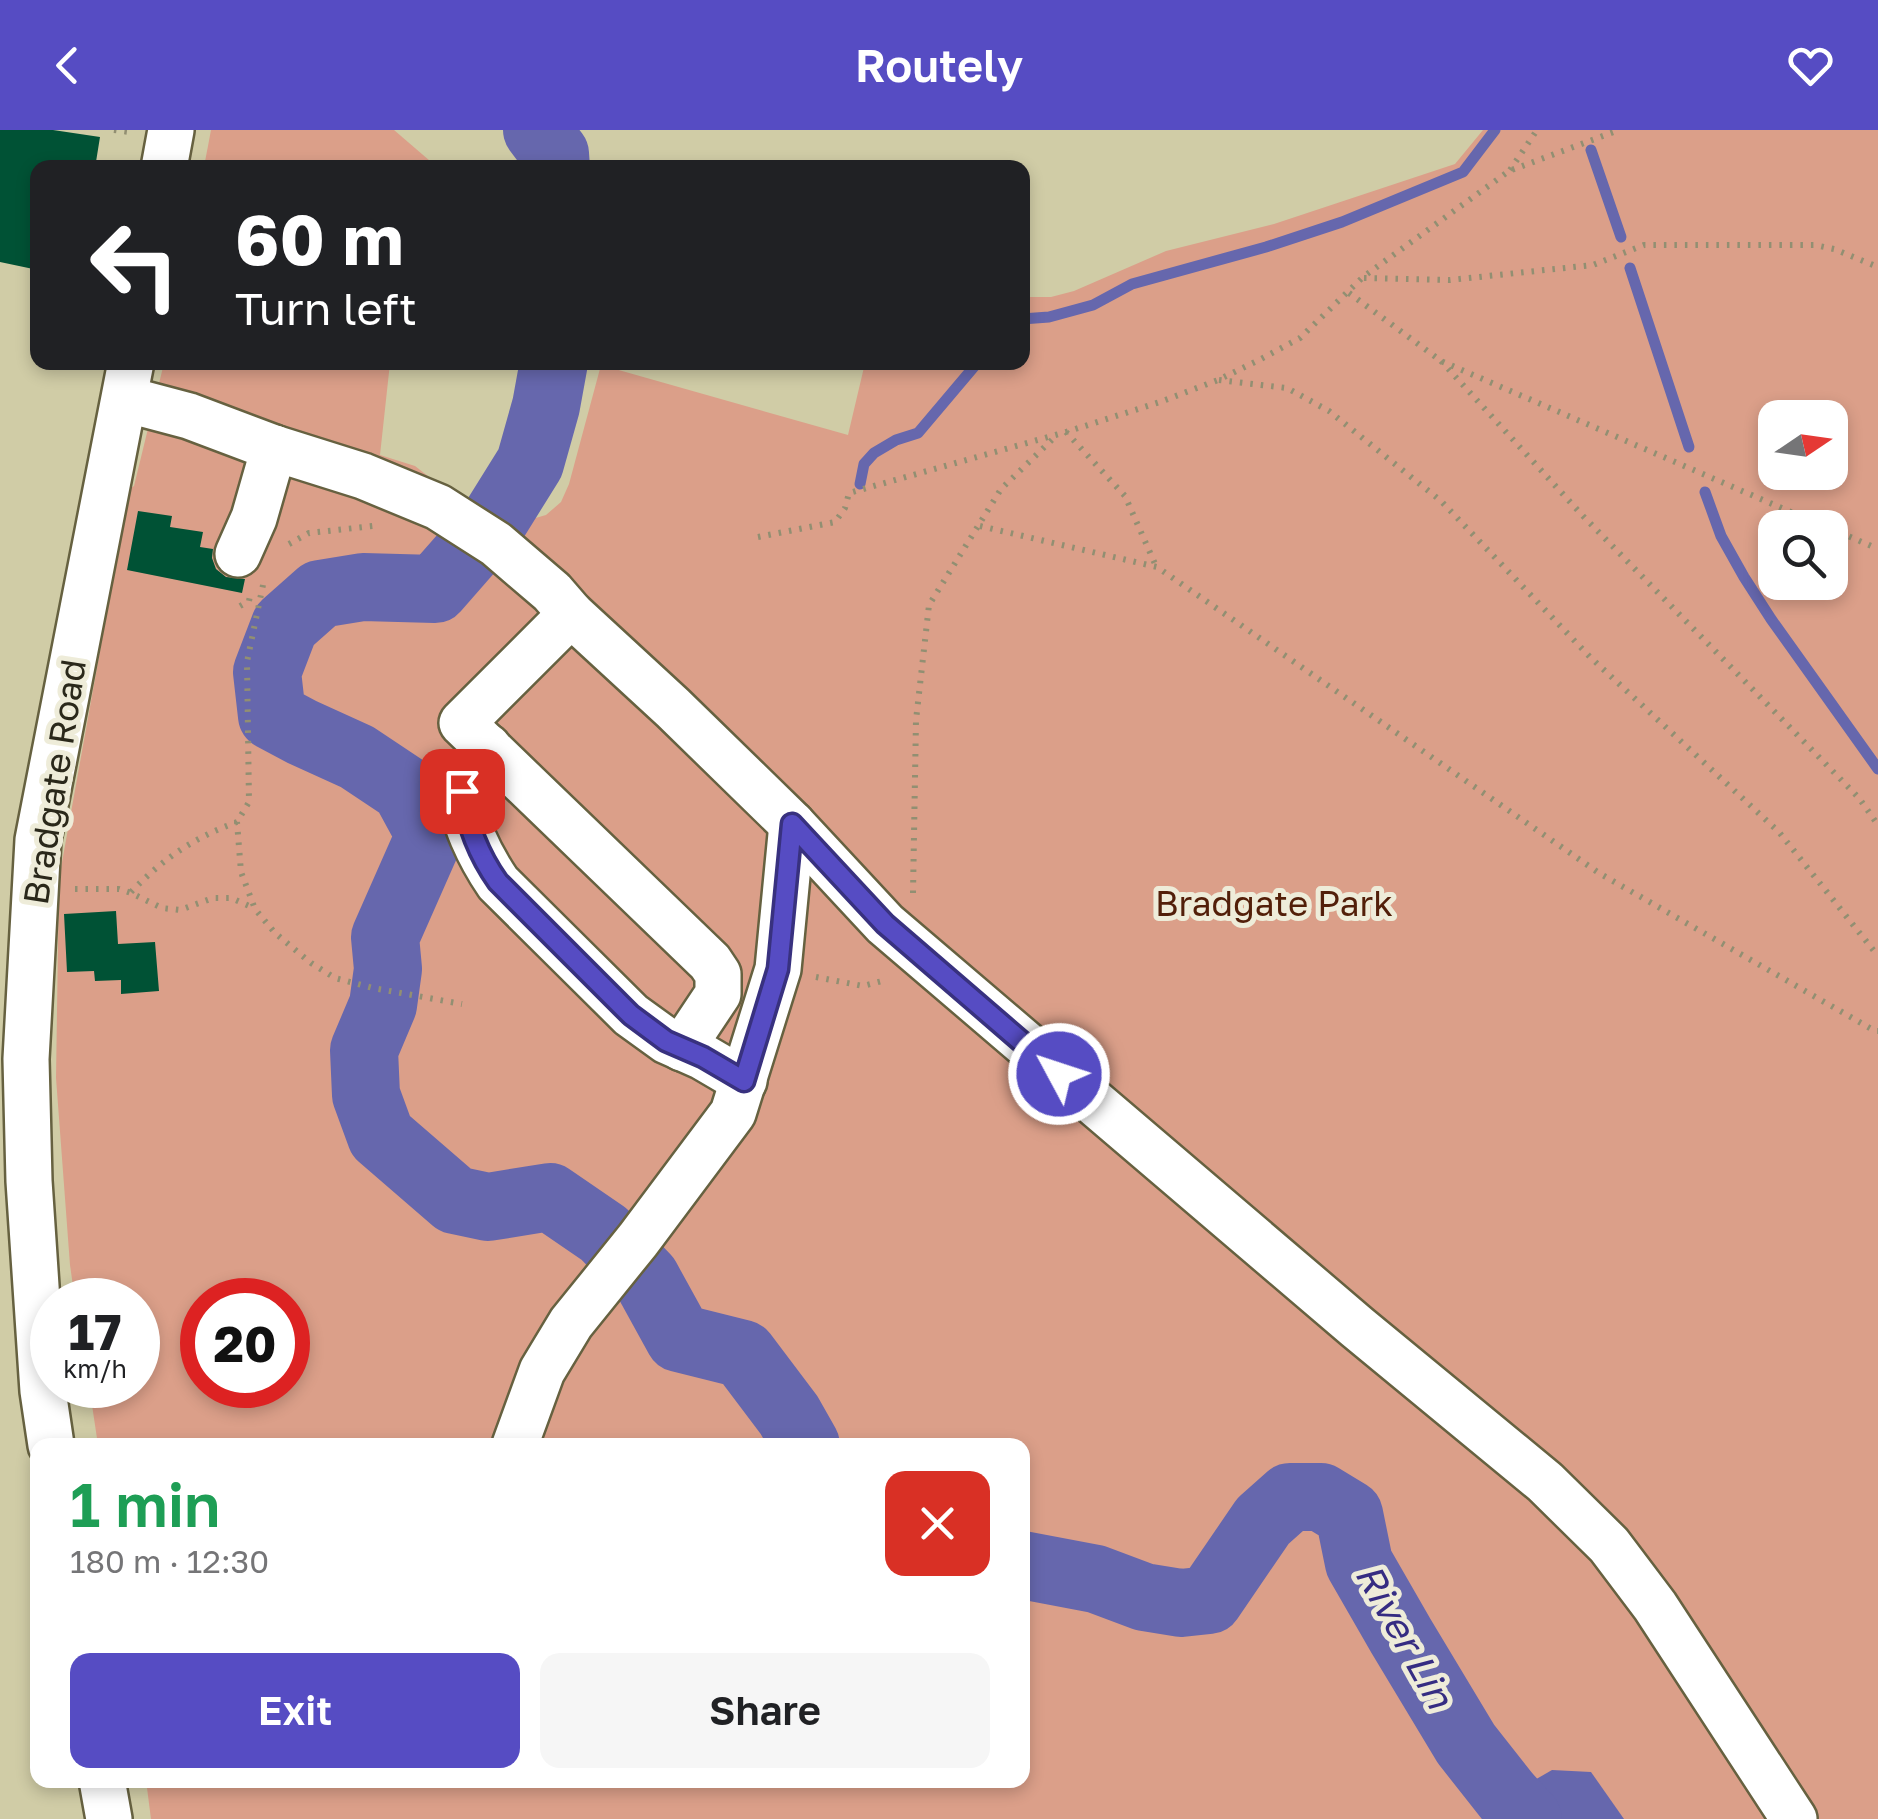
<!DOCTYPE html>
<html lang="en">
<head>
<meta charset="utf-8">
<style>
	:root { --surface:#fff; --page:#f6f6f6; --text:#202124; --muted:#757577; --accent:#564cc3 }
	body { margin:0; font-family:"Golos Text",sans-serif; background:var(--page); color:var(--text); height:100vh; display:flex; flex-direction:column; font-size:38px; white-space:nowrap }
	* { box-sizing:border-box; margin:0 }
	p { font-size:32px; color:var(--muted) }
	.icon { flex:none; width:55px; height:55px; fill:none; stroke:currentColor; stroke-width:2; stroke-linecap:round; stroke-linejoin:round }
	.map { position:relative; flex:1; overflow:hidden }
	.panel { position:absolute; left:30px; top:1308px; width:1000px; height:350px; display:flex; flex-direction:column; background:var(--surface); border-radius:20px; box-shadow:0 5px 15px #0003 }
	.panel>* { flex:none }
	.guide { position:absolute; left:30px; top:30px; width:1000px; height:210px; border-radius:20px; box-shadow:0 5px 15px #0003; background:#202124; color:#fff; overflow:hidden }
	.needle { width:65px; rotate:77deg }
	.controls { position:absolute; left:1758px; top:270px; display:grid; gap:20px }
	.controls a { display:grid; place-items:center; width:90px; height:90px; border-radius:20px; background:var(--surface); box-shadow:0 5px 15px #0003; font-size:50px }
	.speed { position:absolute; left:30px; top:1148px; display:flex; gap:20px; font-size:50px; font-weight:700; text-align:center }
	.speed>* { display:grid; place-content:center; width:130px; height:130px; border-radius:50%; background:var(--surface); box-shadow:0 5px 15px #0003; line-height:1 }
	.speed small { font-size:25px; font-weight:400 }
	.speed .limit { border:15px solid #d22; background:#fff; color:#111 }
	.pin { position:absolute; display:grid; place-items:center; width:85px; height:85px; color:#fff; margin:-42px; border-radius:20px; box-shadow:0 5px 15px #0006 }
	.me { position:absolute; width:110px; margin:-55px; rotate:310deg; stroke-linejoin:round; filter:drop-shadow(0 0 8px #0008) }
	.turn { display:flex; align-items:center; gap:35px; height:210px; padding:0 40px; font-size:45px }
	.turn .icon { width:130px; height:130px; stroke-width:2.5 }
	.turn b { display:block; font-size:70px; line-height:85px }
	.round { display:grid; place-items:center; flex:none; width:105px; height:105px; border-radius:20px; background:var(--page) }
	.head { display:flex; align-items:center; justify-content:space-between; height:170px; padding:0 40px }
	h1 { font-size:60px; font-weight:600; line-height:75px; color:#1e9e55 }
	.primary-button { display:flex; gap:20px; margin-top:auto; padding:20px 40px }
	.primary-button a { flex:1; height:115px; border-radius:20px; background:var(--accent); color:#fff; font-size:40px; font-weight:600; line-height:115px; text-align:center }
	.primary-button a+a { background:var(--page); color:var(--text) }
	header { display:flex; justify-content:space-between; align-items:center; height:130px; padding:0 40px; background:var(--accent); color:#fff; font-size:45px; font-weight:600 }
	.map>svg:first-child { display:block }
	.green { fill:#db9f89; fill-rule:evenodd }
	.water { fill:#6667ad }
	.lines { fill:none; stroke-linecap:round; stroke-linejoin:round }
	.stream { stroke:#6667ad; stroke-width:11 }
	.river { stroke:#6667ad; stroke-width:68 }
	.building { fill:#005235 }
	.minor-casing { stroke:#666140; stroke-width:50 }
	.path { stroke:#928f72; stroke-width:6; stroke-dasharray:2.5 8; stroke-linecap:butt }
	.minor { stroke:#fff; stroke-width:45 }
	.route-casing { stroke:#38317f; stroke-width:25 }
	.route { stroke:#564cc3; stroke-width:18 }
	.labels { text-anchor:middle; stroke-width:10; stroke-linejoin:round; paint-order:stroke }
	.street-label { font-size:35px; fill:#2a281a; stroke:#eeecd9 }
	.park-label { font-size:35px; fill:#521f09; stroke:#eeecd9 }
	.water-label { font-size:38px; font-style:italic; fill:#352c82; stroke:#eeecd9 }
</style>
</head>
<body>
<header><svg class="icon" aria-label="back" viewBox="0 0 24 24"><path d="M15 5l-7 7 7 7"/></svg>Routely<svg class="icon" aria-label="heart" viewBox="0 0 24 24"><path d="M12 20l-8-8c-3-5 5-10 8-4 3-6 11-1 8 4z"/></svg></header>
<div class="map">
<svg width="1878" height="1689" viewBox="0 0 1878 1689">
	<rect width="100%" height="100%" fill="#d0cca6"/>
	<g class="green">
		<path d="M211,0h183l43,37h-233z"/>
		<path d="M1483,0h395v1689h-1727l-5,-39h876v-335h-924l-9,-60h49v-85h-63l-5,-35 -14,-187 3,-199 56,-311 11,-77 8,-5 30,-123h226l-10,92 35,11 41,32 43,25 12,2 35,-10 15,-13 8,-18 32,-119 247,70 17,-72 157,-1 1,-65h28l23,-6 92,-40 108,-27 181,-60zM1775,288h55v54h-55zM1775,398h55v54h-55zM202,1170h86v85h-86z"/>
	</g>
	<path class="water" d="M1552,1640l39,2 33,47h-124l7,-23z"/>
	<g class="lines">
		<g class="stream">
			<path d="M1591,20l30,87"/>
			<path d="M1630,138l59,179"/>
			<path d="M1022,189l27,-2 44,-12 39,-21 134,-37 76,-25 121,-50 32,-42"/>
			<path d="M860,354l4,-20 10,-11 22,-13 22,-7 60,-71"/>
			<path d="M1705,362l16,44 23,41 27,42 107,150"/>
		</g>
		<g class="river">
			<path d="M537,0l18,24 1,14"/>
			<path d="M554,232l-8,44 -16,57 -38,61 -57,65 -72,-2 -43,7 -35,31 -18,47 5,44 30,16 55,25 48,32 25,46 -45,102 3,32 -5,36 -19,45 2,45 15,41 74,64 33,7 62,-10 54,37 42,44 33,60 64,16 46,61 17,30"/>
			<path d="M1022,1435l74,14 48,18 37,6 28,-3 54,-79 27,-24h31l28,17 10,49 42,73 65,108 41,52 21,23"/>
		</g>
	</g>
	<g class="building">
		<path d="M0,0h53l47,7 -5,31h-57v102l-38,-8z"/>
		<path d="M138,381l34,5 -2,11 33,5 -3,15 13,2 -1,9 4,11 10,8 19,2 -3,14 -115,-23z"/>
		<path d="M116,781l2,33 37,-2 4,49 -38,3v-14l-26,1 -1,-10 -27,1 -3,-58z"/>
	</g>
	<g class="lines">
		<defs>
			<g id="minor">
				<path d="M164,38l7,-38"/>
				<path d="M125,269l64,17 85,32 89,28 75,31 58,37 56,48 19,22 102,94 119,116 93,100 472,403 188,155 64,63 46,61 139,213"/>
				<path d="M238,424l16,-36 20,-70"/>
				<path d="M571,484l-109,109 248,239 8,12v20l-36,54"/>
				<path d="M488,617c-10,13 -21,26 -25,41 -6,26 20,73 35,95l133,132 36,26 36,16 41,24"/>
				<path d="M51,1315l-8,-54 -14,-210 -3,-122 12,-219 93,-478"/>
				<path d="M515,1315l27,-74 29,-48 67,-83 95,-127 45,-144 14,-145"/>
				<path d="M102,1650l7,39"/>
			</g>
		</defs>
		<use href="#minor" class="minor-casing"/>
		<g class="path">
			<path d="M114,0l15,2"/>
			<path d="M1510,40l27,-40"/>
			<path d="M1364,148l86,2 143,-15 51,-20h171l19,4 44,18"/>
			<path d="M1349,163l92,68 387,167"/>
			<path d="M1441,231l142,155 276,282 19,27"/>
			<path d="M1219,250l68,8 42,23 112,90 149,156 189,175 99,124"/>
			<path d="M1066,302l59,64 31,70"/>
			<path d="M980,396l177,41 442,306 276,158h3"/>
			<path d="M1830,398l48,21"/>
			<path d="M758,407l77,-15 10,-14 4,-15 217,-61 94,-30 58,-22 43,-21 39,-21 63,-61 146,-106 110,-41"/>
			<path d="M289,414l20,-11 64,-7"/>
			<path d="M263,455l-16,77 2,140 -12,20 4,50 14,37 20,24 36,30 24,15 38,10 89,16"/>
			<path d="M240,476l9,-5 2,-10"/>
			<path d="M75,759h44l12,4 31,15 18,2 33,-12h18l23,10"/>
			<path d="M131,762c33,-34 62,-54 106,-70"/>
			<path d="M913,763l3,-173 13,-115 72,-116 56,-54"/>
			<path d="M816,847l47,9 23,-6"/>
		</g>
		<use href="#minor" class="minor"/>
	</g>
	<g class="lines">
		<defs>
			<path id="route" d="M462,661c5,34 16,63 36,91l133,133 35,26 37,16 41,24 34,-112 14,-145 93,100 174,150"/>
		</defs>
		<use href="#route" class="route-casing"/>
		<use href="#route" class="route"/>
	</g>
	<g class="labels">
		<g class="street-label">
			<text transform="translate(55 652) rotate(-81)" y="12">Bradgate Road</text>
		</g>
		<g class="park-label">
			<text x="1274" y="786">Bradgate Park</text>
		</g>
		<g class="water-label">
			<text transform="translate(1404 1506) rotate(61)" y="13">River Lin</text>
		</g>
	</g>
</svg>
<div class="controls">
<a><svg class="needle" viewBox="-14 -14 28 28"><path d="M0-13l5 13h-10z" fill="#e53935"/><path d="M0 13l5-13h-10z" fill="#757577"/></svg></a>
<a><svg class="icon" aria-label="search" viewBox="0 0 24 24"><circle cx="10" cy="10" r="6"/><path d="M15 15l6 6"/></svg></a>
</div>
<div class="speed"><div>17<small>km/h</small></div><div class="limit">20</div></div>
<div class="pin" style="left:462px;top:661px;background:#d93025"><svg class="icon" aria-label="arrive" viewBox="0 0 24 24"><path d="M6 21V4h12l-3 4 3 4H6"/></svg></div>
<svg class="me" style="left:1059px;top:944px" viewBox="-20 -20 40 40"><circle r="17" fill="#564cc3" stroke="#fff" stroke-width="3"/><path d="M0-11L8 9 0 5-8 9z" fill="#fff"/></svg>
<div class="guide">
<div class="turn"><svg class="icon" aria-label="left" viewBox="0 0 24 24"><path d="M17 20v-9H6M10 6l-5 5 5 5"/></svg><div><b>60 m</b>Turn left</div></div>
</div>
<section class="panel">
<div class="head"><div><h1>1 min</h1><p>180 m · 12:30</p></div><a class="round" style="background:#d93025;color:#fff"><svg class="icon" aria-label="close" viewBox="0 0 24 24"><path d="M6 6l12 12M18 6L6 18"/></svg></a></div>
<div class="primary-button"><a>Exit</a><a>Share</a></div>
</section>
</div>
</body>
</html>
